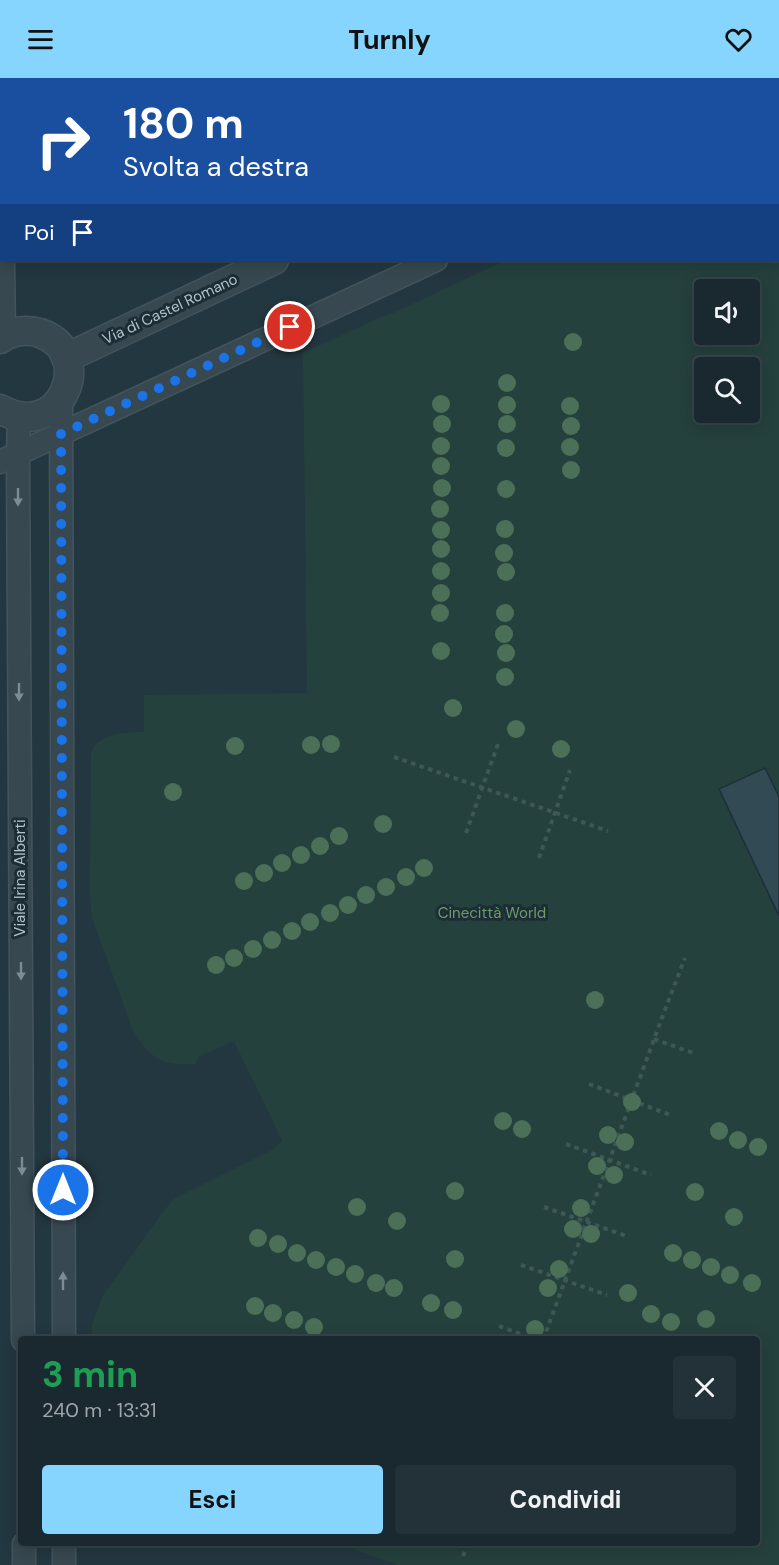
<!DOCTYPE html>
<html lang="it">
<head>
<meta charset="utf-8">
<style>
	:root { --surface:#1a2930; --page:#233138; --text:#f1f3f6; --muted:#9fa6ab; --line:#38454c; --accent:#86d5fe }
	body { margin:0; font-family:"DM Sans",sans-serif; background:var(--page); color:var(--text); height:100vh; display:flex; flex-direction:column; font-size:22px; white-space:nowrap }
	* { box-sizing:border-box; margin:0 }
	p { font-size:20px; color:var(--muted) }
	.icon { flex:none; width:33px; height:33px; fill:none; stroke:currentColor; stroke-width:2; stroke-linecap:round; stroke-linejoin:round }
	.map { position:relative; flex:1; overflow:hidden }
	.drawer { position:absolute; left:18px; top:1258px; width:742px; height:210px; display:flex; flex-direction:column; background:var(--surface); border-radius:6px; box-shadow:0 3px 15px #0003,0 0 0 2px var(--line) }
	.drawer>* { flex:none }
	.banner { position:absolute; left:0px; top:0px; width:780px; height:183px; box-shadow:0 3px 15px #0003,0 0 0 2px var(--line); background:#1a4fa0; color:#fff; overflow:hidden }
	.fabs { position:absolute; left:694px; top:201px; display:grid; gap:12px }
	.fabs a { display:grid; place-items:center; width:66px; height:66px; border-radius:6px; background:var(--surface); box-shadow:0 3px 15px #0003,0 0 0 2px var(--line); font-size:30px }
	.pin { position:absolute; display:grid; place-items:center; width:51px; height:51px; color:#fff; margin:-26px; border:3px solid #fff; border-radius:50%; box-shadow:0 2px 6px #0007 }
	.me { position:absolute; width:66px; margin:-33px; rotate:0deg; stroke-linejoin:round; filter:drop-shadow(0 0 4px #0008) }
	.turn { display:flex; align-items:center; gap:21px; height:126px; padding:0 24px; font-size:27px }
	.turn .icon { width:78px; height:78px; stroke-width:2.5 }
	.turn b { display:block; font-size:42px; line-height:51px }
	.then { display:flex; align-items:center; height:57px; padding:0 24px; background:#0003; gap:12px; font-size:22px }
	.round { display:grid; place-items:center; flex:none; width:63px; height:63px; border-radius:6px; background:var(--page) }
	.headline { display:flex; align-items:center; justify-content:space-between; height:102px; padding:0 24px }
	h1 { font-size:36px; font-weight:700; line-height:45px; color:#1e9e55 }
	.cta { display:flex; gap:12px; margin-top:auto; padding:12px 24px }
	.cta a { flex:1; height:69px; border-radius:6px; background:var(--accent); color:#111; font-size:24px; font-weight:700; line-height:69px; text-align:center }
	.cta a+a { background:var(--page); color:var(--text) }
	header { display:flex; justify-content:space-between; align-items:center; height:78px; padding:0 24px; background:var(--accent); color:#111; font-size:27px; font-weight:700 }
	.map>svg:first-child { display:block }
	.green { fill:#25413d; fill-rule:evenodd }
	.building { fill:#324a54; stroke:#1e2f37; stroke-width:1.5 }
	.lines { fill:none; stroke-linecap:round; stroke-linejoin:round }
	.service-casing { stroke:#44545c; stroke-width:13 }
	.minor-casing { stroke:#44545c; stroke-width:25 }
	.tertiary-casing { stroke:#44545c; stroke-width:31 }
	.path { stroke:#3e5954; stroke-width:4; stroke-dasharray:4.5 4.5; stroke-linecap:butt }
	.service { stroke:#374850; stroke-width:10 }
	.minor { stroke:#374850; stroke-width:22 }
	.tertiary { stroke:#374850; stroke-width:28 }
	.tree { fill:#4b6f57 }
	.oneway { fill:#7c8c94 }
	.route { stroke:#1a73e8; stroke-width:10; stroke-dasharray:0 18 }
	.labels { text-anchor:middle; stroke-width:6; stroke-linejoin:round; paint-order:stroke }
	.street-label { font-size:15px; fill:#b4c3cb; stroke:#1c2d35 }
	.park-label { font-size:15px; fill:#6c9d69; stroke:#1c2d35 }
</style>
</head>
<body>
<header><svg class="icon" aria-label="menu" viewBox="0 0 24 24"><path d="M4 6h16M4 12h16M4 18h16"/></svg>Turnly<svg class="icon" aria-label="heart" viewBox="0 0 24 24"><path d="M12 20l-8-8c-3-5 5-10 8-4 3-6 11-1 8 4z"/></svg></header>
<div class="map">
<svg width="779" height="1487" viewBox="0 0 779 1487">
	<rect width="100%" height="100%" fill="#233740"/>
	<path class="green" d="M779,66v1421h-381l-58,-21h418v-204l-666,-1v-14l10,-28 64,-89 8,-9 15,-8 85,-42 8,-9 -48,-99 -36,16 -3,7c-35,2 -46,-6 -63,-36l-40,-110 -2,-23 1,-143c9,-19 34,-20 53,-20v-37l163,-2 -4,-340 76,-35 12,-4 115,-54h272zM705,212h45v44h-45zM705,290h45v44h-45z"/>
	<path class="building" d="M765,690l14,29v119l-60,-127z"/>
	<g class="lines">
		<defs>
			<g id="service">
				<path d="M161,0l1,2"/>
				<path d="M129,2l4,-2"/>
			</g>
			<g id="minor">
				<path d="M4,2v-2"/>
				<path d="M778,22h1"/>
				<path d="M3,182l1,76"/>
				<path d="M61,322l3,940"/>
				<path d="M19,339l-1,37 5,886"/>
				<path d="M0,384l436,-202"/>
				<path d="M24,1466v21"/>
				<path d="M64,1466v21"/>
			</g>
			<g id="tertiary">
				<path d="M653,2l3,-2"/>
				<path d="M0,261c12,-8 27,-10 40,-6 58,20 21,111 -40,76"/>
				<path d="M66,280l208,-98"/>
			</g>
		</defs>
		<use href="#service" class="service-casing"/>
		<use href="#minor" class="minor-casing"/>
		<use href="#tertiary" class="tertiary-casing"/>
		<g class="path">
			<path d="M394,679l214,74"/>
			<path d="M466,755l32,-89"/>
			<path d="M539,780l31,-88"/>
			<path d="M654,961l42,15"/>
			<path d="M589,1006l84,32"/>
			<path d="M566,1066l85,31"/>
			<path d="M544,1129l85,30"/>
			<path d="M521,1187l86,30"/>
			<path d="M499,1248l37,14"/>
			<path d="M543,1262l123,-333 19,-49"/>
			<path d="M463,1478l5,-12"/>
		</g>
		<use href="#service" class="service"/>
		<use href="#minor" class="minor"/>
		<use href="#tertiary" class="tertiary"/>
	</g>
	<g class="tree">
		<circle cx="573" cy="264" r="9"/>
		<circle cx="507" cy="305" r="9"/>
		<circle cx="441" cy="326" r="9"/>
		<circle cx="507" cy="327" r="9"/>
		<circle cx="570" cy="328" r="9"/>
		<circle cx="442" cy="346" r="9"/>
		<circle cx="507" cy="346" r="9"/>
		<circle cx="571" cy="348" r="9"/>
		<circle cx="441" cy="368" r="9"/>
		<circle cx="570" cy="369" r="9"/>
		<circle cx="506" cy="370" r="9"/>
		<circle cx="441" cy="388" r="9"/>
		<circle cx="571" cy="392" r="9"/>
		<circle cx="442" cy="410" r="9"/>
		<circle cx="506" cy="411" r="9"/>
		<circle cx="440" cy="431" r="9"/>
		<circle cx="505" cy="451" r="9"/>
		<circle cx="441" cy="452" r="9"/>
		<circle cx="441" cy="471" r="9"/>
		<circle cx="504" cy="475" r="9"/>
		<circle cx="441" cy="493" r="9"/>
		<circle cx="506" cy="494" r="9"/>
		<circle cx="441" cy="515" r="9"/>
		<circle cx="440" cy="535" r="9"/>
		<circle cx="505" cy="535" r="9"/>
		<circle cx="504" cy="556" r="9"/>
		<circle cx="441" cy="573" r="9"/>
		<circle cx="506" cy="575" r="9"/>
		<circle cx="505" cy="599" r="9"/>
		<circle cx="453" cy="630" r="9"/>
		<circle cx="516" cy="651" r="9"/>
		<circle cx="331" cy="666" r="9"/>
		<circle cx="311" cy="667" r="9"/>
		<circle cx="235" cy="668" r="9"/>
		<circle cx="561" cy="671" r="9"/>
		<circle cx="173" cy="714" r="9"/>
		<circle cx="383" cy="746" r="9"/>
		<circle cx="339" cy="758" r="9"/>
		<circle cx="320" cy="768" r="9"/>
		<circle cx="301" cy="777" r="9"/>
		<circle cx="282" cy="785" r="9"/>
		<circle cx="424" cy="790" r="9"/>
		<circle cx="264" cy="795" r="9"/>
		<circle cx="406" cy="799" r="9"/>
		<circle cx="244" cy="803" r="9"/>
		<circle cx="386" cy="809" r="9"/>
		<circle cx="366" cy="817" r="9"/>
		<circle cx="348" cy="827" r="9"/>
		<circle cx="330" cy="835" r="9"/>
		<circle cx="310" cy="844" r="9"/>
		<circle cx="292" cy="853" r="9"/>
		<circle cx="272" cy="862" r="9"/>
		<circle cx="253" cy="871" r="9"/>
		<circle cx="234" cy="880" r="9"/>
		<circle cx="216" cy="887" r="9"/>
		<circle cx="595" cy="922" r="9"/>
		<circle cx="632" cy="1024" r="9"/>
		<circle cx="503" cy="1043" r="9"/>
		<circle cx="522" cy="1051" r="9"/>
		<circle cx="719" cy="1053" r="9"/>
		<circle cx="608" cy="1057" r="9"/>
		<circle cx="738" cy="1062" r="9"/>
		<circle cx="625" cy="1064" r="9"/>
		<circle cx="758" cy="1069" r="9"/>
		<circle cx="597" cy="1088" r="9"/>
		<circle cx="614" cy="1097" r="9"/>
		<circle cx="455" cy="1113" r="9"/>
		<circle cx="695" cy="1114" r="9"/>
		<circle cx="357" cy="1129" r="9"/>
		<circle cx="581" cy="1130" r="9"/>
		<circle cx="734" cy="1139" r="9"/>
		<circle cx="397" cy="1143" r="9"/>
		<circle cx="573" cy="1151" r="9"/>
		<circle cx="591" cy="1156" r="9"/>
		<circle cx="258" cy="1160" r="9"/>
		<circle cx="278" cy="1166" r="9"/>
		<circle cx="297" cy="1175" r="9"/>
		<circle cx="673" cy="1175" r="9"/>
		<circle cx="455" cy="1181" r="9"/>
		<circle cx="316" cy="1182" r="9"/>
		<circle cx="692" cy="1182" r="9"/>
		<circle cx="336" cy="1189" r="9"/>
		<circle cx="711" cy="1189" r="9"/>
		<circle cx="559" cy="1191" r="9"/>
		<circle cx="355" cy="1196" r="9"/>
		<circle cx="730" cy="1197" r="9"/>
		<circle cx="376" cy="1205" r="9"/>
		<circle cx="752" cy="1205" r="9"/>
		<circle cx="394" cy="1210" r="9"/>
		<circle cx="548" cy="1210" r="9"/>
		<circle cx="628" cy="1215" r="9"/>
		<circle cx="431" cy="1225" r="9"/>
		<circle cx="255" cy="1228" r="9"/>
		<circle cx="453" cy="1232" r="9"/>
		<circle cx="273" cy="1235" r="9"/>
		<circle cx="651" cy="1236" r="9"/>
		<circle cx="706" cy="1241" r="9"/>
		<circle cx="294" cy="1242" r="9"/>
		<circle cx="671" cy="1244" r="9"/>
		<circle cx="314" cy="1249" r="9"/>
		<circle cx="535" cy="1251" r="9"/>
	</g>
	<defs><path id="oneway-solid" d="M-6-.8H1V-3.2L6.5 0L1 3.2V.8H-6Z" transform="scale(1.5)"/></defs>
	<g class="oneway">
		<use href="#oneway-solid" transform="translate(18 419) rotate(90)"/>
		<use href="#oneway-solid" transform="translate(19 614) rotate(90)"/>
		<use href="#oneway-solid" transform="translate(21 893) rotate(90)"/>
		<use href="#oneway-solid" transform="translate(22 1088) rotate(90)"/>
		<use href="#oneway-solid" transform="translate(63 1203) rotate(-90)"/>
	</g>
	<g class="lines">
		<path class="route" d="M63,1112l-2,-756 229,-107"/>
	</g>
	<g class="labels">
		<g class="street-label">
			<text transform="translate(170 231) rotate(-25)" y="5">Via di Castel Romano</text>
			<text transform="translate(20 800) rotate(-90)" y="5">Viale Irina Alberti</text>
		</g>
		<g class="park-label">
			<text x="492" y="840">Cinecittà World</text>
		</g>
	</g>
</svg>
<div class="fabs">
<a><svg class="icon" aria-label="sound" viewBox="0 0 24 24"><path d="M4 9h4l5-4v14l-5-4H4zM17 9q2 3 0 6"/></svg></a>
<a><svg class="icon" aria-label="search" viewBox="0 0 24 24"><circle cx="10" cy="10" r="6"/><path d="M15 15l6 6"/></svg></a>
</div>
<div class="pin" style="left:290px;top:249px;background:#d93025"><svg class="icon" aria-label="arrive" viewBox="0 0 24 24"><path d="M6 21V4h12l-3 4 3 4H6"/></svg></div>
<svg class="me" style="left:63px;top:1112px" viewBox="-20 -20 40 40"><circle r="17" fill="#1a73e8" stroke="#fff" stroke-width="3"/><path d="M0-11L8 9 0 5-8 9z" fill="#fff"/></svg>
<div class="banner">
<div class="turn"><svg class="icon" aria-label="right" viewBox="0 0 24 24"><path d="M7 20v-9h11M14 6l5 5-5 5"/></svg><div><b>180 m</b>Svolta a destra</div></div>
<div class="then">Poi<svg class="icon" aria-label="arrive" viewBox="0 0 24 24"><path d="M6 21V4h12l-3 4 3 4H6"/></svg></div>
</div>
<section class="drawer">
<div class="headline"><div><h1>3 min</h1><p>240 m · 13:31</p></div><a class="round"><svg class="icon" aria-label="close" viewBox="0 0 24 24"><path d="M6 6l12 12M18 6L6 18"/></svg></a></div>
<div class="cta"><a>Esci</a><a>Condividi</a></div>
</section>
</div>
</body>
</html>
